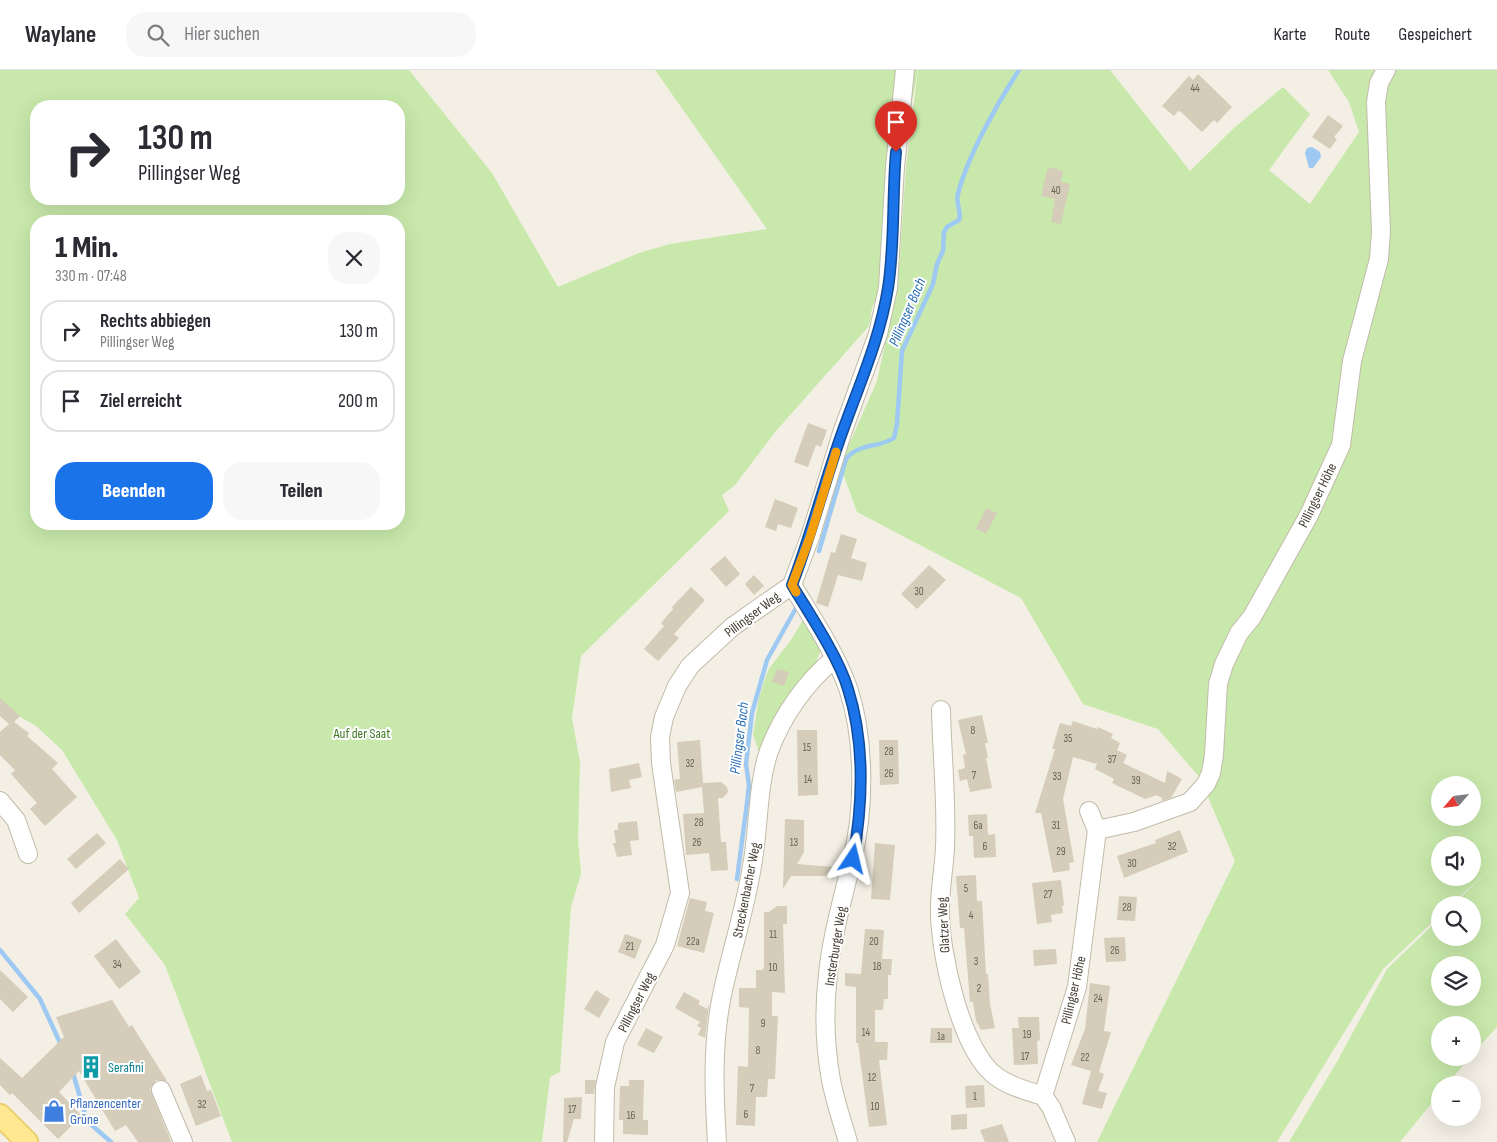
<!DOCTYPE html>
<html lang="de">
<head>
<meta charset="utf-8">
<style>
	:root { --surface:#fff; --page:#f7f7f7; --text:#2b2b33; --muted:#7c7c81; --line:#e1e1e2; --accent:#1a73e8 }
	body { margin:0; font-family:"Sofia Sans Condensed",sans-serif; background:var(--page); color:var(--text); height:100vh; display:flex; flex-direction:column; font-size:19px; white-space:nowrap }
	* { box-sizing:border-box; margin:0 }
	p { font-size:16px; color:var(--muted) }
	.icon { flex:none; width:28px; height:28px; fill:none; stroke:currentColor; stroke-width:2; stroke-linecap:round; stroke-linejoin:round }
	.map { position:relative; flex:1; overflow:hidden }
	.details { position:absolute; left:30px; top:145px; width:375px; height:315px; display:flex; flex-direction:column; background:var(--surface); border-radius:20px; box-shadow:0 5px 20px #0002 }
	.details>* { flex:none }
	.guide { position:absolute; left:30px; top:30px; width:375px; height:105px; border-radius:20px; box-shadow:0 5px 20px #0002; background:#fff; color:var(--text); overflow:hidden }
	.needle { width:32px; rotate:242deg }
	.controls { position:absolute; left:1431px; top:706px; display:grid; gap:10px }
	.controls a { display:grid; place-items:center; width:50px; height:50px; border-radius:50%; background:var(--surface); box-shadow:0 5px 20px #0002; font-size:25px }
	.pin { position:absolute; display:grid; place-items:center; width:42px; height:42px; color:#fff; margin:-51px -21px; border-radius:50% 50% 50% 0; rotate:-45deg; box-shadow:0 0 5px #0007 }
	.pin .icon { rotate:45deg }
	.me { position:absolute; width:55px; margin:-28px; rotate:10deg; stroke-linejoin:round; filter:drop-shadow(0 0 4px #0008) }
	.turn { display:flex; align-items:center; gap:18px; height:105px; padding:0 25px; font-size:22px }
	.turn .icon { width:65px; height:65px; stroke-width:2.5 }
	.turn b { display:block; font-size:35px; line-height:42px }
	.round { display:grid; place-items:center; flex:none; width:52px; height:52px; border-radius:20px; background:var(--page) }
	.headline { display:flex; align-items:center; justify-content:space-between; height:85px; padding:0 25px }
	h1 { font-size:30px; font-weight:800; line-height:38px }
	.cta { display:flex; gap:10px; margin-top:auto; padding:10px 25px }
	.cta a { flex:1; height:58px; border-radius:20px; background:var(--accent); color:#fff; font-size:20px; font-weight:800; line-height:58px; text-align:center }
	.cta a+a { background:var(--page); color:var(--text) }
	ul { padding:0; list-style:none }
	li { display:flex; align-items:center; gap:15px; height:62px; margin:0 10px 8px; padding:0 15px; border:2px solid var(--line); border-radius:20px }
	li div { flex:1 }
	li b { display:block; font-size:19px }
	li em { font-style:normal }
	header { display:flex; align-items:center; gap:30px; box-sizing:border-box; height:70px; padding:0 25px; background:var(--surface); border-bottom:1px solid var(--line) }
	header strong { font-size:24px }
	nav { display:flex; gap:28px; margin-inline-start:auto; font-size:18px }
	.search { width:350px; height:45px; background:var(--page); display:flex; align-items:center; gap:12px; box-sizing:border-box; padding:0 18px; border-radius:20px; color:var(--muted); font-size:19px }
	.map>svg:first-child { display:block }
	.green { fill:#c8e9ab; fill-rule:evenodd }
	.water { fill:#9dc9f2 }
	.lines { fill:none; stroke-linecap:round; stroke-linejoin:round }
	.stream { stroke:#9dc9f2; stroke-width:4.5 }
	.building { fill:#d5ccb9 }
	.minor-casing { stroke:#c1bba9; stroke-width:20 }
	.major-casing { stroke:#e7c85d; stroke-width:24 }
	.minor { stroke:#fff; stroke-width:18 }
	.major { stroke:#ffe890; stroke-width:21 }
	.route-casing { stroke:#114b97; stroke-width:12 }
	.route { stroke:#1a73e8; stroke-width:9 }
	.slow { stroke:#f59e0b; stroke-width:9 }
	.labels { text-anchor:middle; stroke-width:4; stroke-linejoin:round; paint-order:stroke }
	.number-label { font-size:11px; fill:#696255 }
	.street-label { font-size:14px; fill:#453f34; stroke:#fff }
	.park-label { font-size:14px; fill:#3f7825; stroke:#fff }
	.culture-label { font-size:14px; fill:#0d838f; stroke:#fff; text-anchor:start }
	.shop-label { font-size:14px; fill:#366cbe; stroke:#fff; text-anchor:start }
	.water-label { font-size:15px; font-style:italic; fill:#2a6fb4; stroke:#fff }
</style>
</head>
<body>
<header>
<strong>Waylane</strong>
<div class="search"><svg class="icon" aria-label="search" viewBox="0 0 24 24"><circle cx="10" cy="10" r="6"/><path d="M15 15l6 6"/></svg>Hier suchen</div>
<nav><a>Karte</a><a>Route</a><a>Gespeichert</a></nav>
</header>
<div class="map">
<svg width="1497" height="1072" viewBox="0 0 1497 1072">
	<rect width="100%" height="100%" fill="#f3efe4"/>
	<g class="green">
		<path d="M0,0h409l83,103 66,114 81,-34 31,-9 97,-15 -112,-159h263l-36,189 -1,25 -9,24 -3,18 -93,105 -41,54 -13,10 7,16 -148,145 -9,62 8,44 -2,77 3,35 -10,33 -11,165 -10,5 -8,65h-310l-67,-177 -40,-51 14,-16 -22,-58 -55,-90 -26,-24 -36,-21zM36,36h363v93h-363zM36,151h363v303h-363z"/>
		<path d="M918,0h192l80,101 45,-44 48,-40 27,27 -41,56 41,34 49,-72 -10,-30 -21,-32h169v957l-24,26 -1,-28h-32v33h29l-22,27h-7v8l-40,49h-111l49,-82 49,-91 53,-51v20h32v-33h-19l40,-39 -42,39h-11v10l-57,54 -106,173h-180l138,-281 -35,-83 -42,-49 -75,-25 -62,-106 -164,-86 -17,-47 37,-84 21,-96 8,-119zM1440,715h32v33h-32zM1440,775h32v33h-32zM1440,895h32v33h-32z"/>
		<path d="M806,545l15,33 -5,15 -22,28 -34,65 -7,-22 6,-37 9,-27 23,-30z"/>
	</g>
	<path class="water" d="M1312,77l8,5 1,5 -8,11h-4l-4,-15 2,-5z"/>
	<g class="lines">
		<g class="stream">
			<path d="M819,481l27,-92c12,-16 33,-11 48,-21l3,-14 5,-73 31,-67 4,-20 6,-13 1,-19 3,-5 12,-7c3,-9 -4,-17 -1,-26 9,-37 40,-92 61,-124"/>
			<path d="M737,809l10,-76 2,-18 -3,-21 6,-51 15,-53 29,-52"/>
			<path d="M0,880l40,49 21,46"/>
			<path d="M73,1003l14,48 24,21"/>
		</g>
	</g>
	<g class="building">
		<path d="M1198,4l34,33 -15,16 -3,-3 -12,12 -21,-20 -3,-1 -4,5 -12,-10 27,-30 4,4z"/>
		<path d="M1328,45l15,11 -9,11 3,2 -7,10 -18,-12z"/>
		<path d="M1048,97l15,4 -2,11 9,2 -9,40 -10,-2 4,-23 -14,-3z"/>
		<path d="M808,353l19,7 -6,17 -5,-2 -8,22 -14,-5z"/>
		<path d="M775,429l23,9 -7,20 -13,-4 -2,7 -11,-4z"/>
		<path d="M986,438l11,5 -11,21 -10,-5z"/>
		<path d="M841,464l16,5 -6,19 16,5 -5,18 -24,-6 -10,32 -12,-4 15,-51 4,1z"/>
		<path d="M725,486l15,18 -14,13 -16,-18z"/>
		<path d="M929,495l17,15 -29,29 -16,-15z"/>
		<path d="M754,505l10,11 -10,9 -9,-11z"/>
		<path d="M691,517l14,13 -31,34 5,4 -21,23 -14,-12 20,-23 -3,-3 12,-14 -1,-2z"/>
		<path d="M777,599l12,3 -5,14 -12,-4z"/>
		<path d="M0,628l20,18 -6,6 15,11 -2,3 31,27 -6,6 25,28 -32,29 -15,-17 7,-6 -26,-29 4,-4 -15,-15v-23l9,-8 -9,-8z"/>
		<path d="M982,645l6,28h-3l3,15h-2l6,30 -22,4 -3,-13 -7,2 -2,-11 7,-2 -2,-13 3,-1 -8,-34z"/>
		<path d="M1073,651l24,8 1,-2 15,7 -2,4 9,5 -3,7 10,5 -4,8 42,20 2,-12 15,8 -11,19 -10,3 1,-3 -5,-3 -12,4 -33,-16 2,-4 -19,-10 2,-5 -24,-7 -10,42 11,63 -5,1 1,7 -17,3 -12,-60h-6l20,-64h-3l8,-26 11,3z"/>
		<path d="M797,660h20l1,65 -20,1z"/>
		<path d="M700,670l3,43 18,-1 6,5 1,5 -5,6h-5l3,44h5l2,28 -17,1 -2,-18 -23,2 -3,-41 21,-1 -2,-26 -26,5 -2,-12 6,-1 -3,-37z"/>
		<path d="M879,670h19l1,44 -19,1z"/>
		<path d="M639,693l3,14 -13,3 2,8 -20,4 -2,-23z"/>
		<path d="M987,744l1,21 7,-1 1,23 -22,1 -1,-22h-4l-1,-21z"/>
		<path d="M785,749l19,1v32l-7,12 37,3v9h-43l-8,13z"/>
		<path d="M637,751l2,19 -9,1 2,14 -15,2 -4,-14h3l-2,-13h4v-7z"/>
		<path d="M1180,760l8,22 -64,26 -7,-22 39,-13 -1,-3z"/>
		<path d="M97,763l9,10 -30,26 -9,-10z"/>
		<path d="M875,773l20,2 -5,55 -19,-1z"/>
		<path d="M120,789l9,10 -50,44 -8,-10z"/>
		<path d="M976,805l1,26h5l4,73h2l2,30 5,24 -14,2 -5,-9 -3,-19h-3l-6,-74h-4l-4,-52z"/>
		<path d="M1061,810l3,25 -2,1 1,7 -12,2 1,7 -15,2 -5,-41z"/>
		<path d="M1119,826l18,1 -2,24 -18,-1z"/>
		<path d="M690,828l17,4 -2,9 9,2 -10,40 -27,-7z"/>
		<path d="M777,836h10v18h-4l2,69 -13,-1v24h6l-3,63h-7l-1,18h-11l-1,29 -19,-1 2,-59 10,1 1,-59 -10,-1v-19h17v-18h7l1,-4v-54h5z"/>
		<path d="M865,859l19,1 -2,29h10l-1,16h-3v24h-4l-1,11h-8v32h13l-1,18h-8l8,65 -18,2 -11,-84h-2v-56l-11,-1v-13l16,1z"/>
		<path d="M625,864l17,6 -7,19 -17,-7z"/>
		<path d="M1125,867l1,24 -20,1 -2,-24z"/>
		<path d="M116,869l25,33 -22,17 -25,-33z"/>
		<path d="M1056,879l1,15 -23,2 -1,-16z"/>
		<path d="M0,900l28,27 -15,15 -13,-13z"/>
		<path d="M1090,913l20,3 -6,45 7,1 -12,40 5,2 -6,17 9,2 -5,16 -20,-5 9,-33 -20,-6 14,-36z"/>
		<path d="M596,920l14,9 -11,19 -15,-9z"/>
		<path d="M684,922l16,9 -2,3 9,5 2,-4 -4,33 -7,-3 3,-7 -4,-2 3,-4 -25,-14z"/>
		<path d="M112,930l17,27 3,-2 35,56 -11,-1 -6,9 21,53h-33l-12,-17 -11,6 -36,-60 -20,21 23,24 -24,23 -46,-46 -2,2 -10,-10v-27l22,20 42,-41 -8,-20z"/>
		<path d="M1018,947h21l1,23 -3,1 1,23 -24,1 -2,-37h7z"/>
		<path d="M646,958l17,9 -9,16 -17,-8z"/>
		<path d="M931,958h21v15h-22z"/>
		<path d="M201,1005l6,16 4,-1 10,26 -25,10 -16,-42z"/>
		<path d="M585,1010h11l-2,14h-9z"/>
		<path d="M629,1010h15l-1,40h5v15l-25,-1v-14h-4l1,-34h9z"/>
		<path d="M984,1015l1,22 -19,1 -1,-22z"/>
		<path d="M582,1027l-1,22h-7l-7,23h-4l1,-44z"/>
		<path d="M967,1044v15l-16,1v-15z"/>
		<path d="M1002,1054l7,18h-24l-5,-12z"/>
	</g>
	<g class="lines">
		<defs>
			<g id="minor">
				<path d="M792,515c19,31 44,69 56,103 17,50 17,121 4,172 -9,38 -20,75 -24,114 -4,34 -3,73 3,106 4,21 11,41 17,62"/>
				<path d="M941,640c1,46 6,92 4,138 -1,20 -5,40 -5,60 -1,43 21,144 57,169 14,10 31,14 46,19"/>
				<path d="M0,731l16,19 12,34"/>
				<path d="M1089,741l8,19"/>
				<path d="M161,1020l22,52"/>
				<path d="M604,1072l1,-55 10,-45 50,-97 15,-52 -19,-130 -1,-26 4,-20 13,-31 13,-20 42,-39 60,-42 18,-48 32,-104 36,-99 10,-46 7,-121 10,-97"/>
				<path d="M717,1072c-3,-48 -5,-99 5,-147 9,-43 23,-85 30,-129 7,-37 5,-80 17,-115 13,-35 37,-69 65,-92"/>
				<path d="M1066,1072l-15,-35 -8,-11 34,-109 20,-157 37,-8 56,-20 16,-18 5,-11 3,-18 4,-71 6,-20 15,-31 13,-16 57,-102 32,-70 11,-84 27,-102 2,-27 -5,-130 3,-19 7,-13"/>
			</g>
			<path id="major" d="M0,1045l27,27"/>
		</defs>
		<use href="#minor" class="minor-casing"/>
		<use href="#major" class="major-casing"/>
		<use href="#minor" class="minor"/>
		<use href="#major" class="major"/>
	</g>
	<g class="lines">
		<defs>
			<path id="route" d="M853,789c10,-56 12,-116 -5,-170 -9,-31 -39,-76 -56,-104 19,-50 32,-102 50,-152 17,-48 38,-94 46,-145 7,-45 4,-91 8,-136"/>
		</defs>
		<use href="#route" class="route-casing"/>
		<use href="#route" class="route"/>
		<path class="slow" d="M796,522l-4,-7 18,-48 26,-85"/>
	</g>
	<defs>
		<symbol id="building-bare" viewBox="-9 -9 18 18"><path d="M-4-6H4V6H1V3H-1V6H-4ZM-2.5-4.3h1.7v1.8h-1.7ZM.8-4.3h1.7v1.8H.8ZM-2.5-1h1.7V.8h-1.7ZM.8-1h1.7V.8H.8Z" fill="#0f9aa8" stroke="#fff" stroke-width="2.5" paint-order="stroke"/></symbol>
		<symbol id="shop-bare" viewBox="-9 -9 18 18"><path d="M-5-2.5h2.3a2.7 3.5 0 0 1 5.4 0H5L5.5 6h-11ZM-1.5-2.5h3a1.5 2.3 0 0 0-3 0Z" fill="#3f7fe0" stroke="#fff" stroke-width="2.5" paint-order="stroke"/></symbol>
	</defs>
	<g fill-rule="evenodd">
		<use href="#building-bare" x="75" y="981" width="32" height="32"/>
		<use href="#shop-bare" x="38" y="1025" width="32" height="32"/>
	</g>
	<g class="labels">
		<g class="number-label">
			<text x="1195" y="22">44</text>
			<text x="1056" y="124">40</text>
			<text x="919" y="525">30</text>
			<text x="973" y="664">8</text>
			<text x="1068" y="672">35</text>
			<text x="807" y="681">15</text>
			<text x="889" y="685">28</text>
			<text x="1112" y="693">37</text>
			<text x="690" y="697">32</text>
			<text x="889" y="707">26</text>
			<text x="974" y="709">7</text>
			<text x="1057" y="710">33</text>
			<text x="808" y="713">14</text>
			<text x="1136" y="714">39</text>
			<text x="699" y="756">28</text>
			<text x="978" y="759">6a</text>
			<text x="1056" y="759">31</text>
			<text x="697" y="776">26</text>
			<text x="794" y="776">13</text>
			<text x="985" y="780">6</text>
			<text x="1172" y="780">32</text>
			<text x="1061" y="785">29</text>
			<text x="1132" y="797">30</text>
			<text x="966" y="822">5</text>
			<text x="1048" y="828">27</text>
			<text x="1127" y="841">28</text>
			<text x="971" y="849">4</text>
			<text x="773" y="868">11</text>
			<text x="693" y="875">22a</text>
			<text x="874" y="875">20</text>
			<text x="630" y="880">21</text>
			<text x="1115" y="884">26</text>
			<text x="976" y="895">3</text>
			<text x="117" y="898">34</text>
			<text x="877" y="900">18</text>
			<text x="773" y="901">10</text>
			<text x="979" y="922">2</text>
			<text x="1098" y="932">24</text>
			<text x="763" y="957">9</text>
			<text x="866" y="966">14</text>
			<text x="1027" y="968">19</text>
			<text x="941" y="970">1a</text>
			<text x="758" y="984">8</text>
			<text x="1025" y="990">17</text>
			<text x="1085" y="991">22</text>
			<text x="872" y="1011">12</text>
			<text x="752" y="1022">7</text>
			<text x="975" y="1030">1</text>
			<text x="202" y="1038">32</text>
			<text x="875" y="1040">10</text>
			<text x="572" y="1043">17</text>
			<text x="746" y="1048">6</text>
			<text x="631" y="1049">16</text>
		</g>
		<g class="street-label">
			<text transform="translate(1317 425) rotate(-64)" y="5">Pillingser Höhe</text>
			<text transform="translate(752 544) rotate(-37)" y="5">Pillingser Weg</text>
			<text transform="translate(746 820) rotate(-79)" y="5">Streckenbacher Weg</text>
			<text transform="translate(943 855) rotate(-93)" y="5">Glatzer Weg</text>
			<text transform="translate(835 876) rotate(-81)" y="5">Insterburger Weg</text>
			<text transform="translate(1073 920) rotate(-77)" y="5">Pillingser Höhe</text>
			<text transform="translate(636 932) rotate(-63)" y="5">Pillingser Weg</text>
		</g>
		<g class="park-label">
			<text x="362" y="668">Auf der Saat</text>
		</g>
		<g class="culture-label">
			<text x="108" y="1002">Serafini</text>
		</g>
		<g class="shop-label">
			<text x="70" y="1038">Pflanzencenter<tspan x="70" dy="16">Grüne</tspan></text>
		</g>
		<g class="water-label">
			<text transform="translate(907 242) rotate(-67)" y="5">Pillingser Bach</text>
			<text transform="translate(739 668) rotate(-83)" y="5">Pillingser Bach</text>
		</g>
	</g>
</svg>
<div class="controls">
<a><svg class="needle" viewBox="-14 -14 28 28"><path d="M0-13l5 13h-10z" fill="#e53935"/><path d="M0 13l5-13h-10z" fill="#7c7c81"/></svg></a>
<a><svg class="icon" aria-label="sound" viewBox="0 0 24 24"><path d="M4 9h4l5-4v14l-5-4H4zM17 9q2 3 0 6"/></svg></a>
<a><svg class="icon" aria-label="search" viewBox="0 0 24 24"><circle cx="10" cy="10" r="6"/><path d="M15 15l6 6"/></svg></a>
<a><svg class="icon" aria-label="layers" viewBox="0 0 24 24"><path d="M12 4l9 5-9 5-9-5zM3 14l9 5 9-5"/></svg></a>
<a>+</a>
<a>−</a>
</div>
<div class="pin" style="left:896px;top:82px;background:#d93025"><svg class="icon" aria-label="arrive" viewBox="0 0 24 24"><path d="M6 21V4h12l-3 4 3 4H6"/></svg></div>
<svg class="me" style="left:853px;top:789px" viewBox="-20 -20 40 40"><path d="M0-17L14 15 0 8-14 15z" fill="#1a73e8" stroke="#fff" stroke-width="4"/></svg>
<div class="guide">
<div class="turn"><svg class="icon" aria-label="right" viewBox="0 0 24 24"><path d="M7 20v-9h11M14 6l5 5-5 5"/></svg><div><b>130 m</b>Pillingser Weg</div></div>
</div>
<section class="details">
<div class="headline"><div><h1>1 Min.</h1><p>330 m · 07:48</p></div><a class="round"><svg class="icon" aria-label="close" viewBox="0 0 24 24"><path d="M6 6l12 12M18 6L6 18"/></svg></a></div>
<ul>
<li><svg class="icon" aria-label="right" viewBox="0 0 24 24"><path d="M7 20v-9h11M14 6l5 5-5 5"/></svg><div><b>Rechts abbiegen</b><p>Pillingser Weg</p></div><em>130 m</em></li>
<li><svg class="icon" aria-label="arrive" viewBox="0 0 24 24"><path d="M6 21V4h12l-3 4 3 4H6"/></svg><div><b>Ziel erreicht</b></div><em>200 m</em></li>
</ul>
<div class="cta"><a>Beenden</a><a>Teilen</a></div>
</section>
</div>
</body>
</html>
